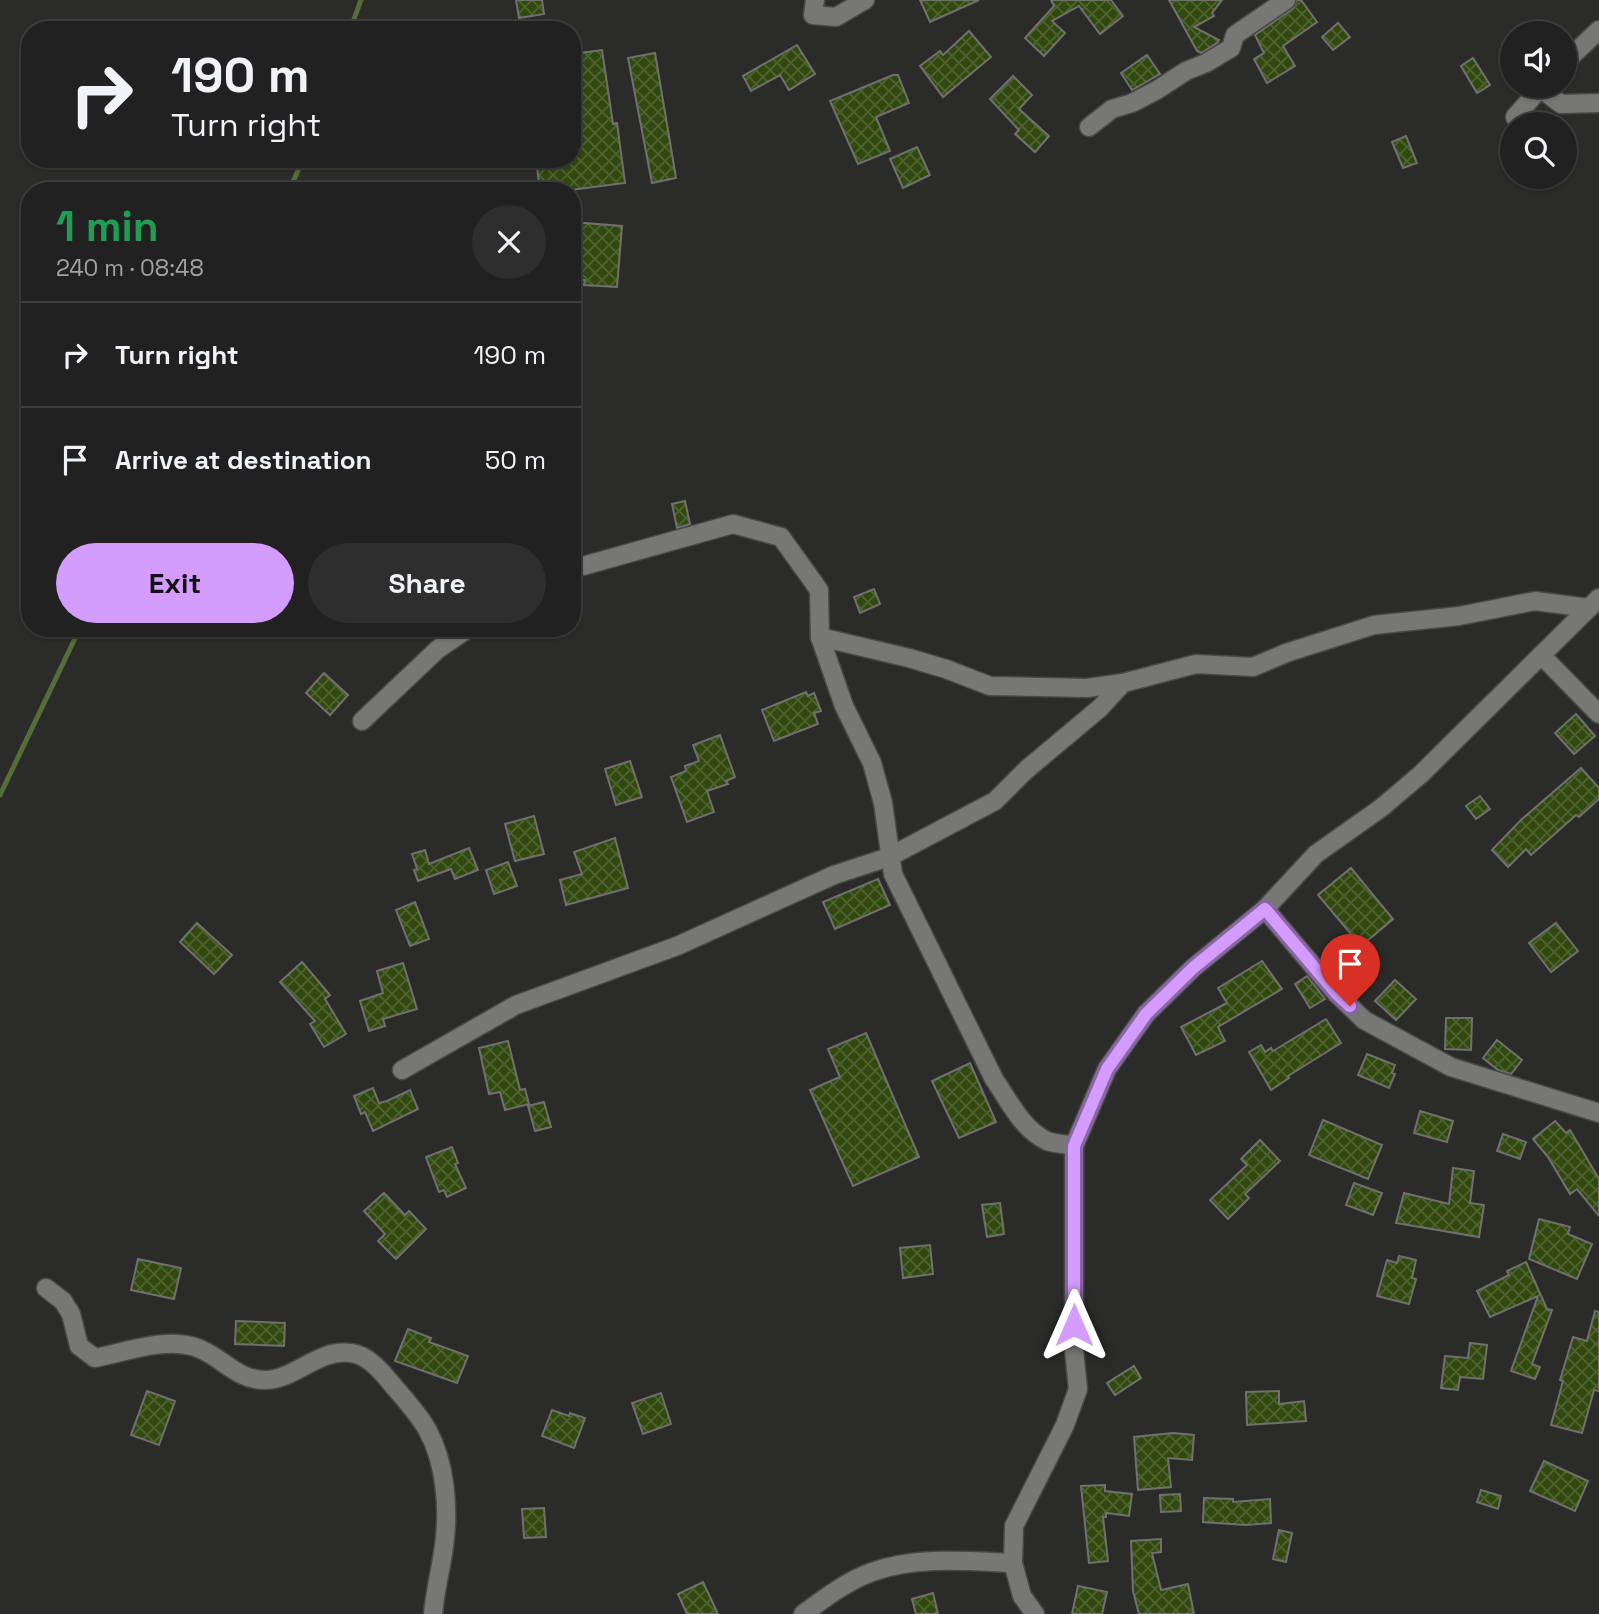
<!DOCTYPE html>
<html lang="en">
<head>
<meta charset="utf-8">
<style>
	:root { --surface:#202120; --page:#2d2e2d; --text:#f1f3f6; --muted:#a2a3a5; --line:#3d3e3e; --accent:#d39cfd }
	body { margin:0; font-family:"Space Grotesk",sans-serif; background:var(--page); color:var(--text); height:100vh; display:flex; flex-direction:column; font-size:26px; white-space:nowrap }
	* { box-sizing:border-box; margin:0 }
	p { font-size:23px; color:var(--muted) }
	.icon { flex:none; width:38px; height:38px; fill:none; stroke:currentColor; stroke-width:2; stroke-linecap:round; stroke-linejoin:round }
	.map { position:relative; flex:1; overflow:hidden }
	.details { position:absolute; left:21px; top:182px; width:560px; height:455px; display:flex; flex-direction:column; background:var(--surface); border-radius:28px; box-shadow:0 2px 5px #0004,0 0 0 2px var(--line) }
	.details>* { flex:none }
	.top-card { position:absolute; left:21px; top:21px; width:560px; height:147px; border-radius:28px; box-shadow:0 2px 5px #0004,0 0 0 2px var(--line); background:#202120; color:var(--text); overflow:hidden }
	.controls { position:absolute; left:1500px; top:21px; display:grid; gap:14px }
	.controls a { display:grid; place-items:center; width:77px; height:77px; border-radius:50%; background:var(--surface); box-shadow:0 2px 5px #0004,0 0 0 2px var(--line); font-size:35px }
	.pin { position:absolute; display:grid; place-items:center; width:60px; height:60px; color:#fff; margin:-72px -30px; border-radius:50% 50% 50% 0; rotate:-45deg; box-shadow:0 0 7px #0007 }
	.pin .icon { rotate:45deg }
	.me { position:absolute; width:77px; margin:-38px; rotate:0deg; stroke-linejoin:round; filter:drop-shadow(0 0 5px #0008) }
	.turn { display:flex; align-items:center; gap:24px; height:147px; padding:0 35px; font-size:32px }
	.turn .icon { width:91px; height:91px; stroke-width:2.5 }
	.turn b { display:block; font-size:49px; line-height:60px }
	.round { display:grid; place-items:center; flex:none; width:74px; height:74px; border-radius:37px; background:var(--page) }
	.headline { display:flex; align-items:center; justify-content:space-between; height:119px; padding:0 35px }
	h1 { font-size:42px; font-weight:700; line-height:52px; color:#1e9e55 }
	.button { display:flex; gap:14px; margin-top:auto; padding:14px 35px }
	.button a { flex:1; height:80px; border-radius:42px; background:var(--accent); color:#111; font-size:28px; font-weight:700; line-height:80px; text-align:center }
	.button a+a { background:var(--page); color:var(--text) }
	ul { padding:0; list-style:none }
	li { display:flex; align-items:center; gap:21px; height:105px; padding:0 35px; border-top:2px solid var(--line) }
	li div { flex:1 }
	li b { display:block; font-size:26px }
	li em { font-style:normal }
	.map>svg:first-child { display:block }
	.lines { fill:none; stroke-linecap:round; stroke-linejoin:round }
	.stream { stroke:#556e37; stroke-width:5 }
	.building { fill:url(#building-cross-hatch); stroke:#70716f; stroke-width:2 }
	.street-casing { stroke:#484947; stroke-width:21 }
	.street { stroke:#777876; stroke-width:18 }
	.route-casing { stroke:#8965a4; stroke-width:18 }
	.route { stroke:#d39cfd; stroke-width:12 }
</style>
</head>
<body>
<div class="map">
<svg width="1599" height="1614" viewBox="0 0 1599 1614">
	<defs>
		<pattern id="building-cross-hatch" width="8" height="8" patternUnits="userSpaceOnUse" patternTransform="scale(1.75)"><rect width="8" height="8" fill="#31480f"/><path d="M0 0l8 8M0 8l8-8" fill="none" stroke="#4f6332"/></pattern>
	</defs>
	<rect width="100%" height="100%" fill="#2b2c2a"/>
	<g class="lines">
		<g class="stream">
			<path d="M350,30l11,-30"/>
			<path d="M289,191l14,-32"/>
			<path d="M0,795l80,-167"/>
		</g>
	</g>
	<g class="building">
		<path d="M516,0h26l2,14 -25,4z"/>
		<path d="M920,0h59l-49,22z"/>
		<path d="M1051,0h60l12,16 -23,18 -21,-28 -27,15 13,12 -21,23 -19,-18 29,-32z"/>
		<path d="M1169,0h53l-10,13 2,3 -20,11 25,13 -2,3 -16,10 -4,-2z"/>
		<path d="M1297,0h4l16,22 -34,24 12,20 -28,17 -13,-24 10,-6 -9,-18 37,-26z"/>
		<path d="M1338,23l12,14 -17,13 -11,-13z"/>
		<path d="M969,31l22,26 -48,40 -23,-31 20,-15 3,4z"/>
		<path d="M797,45l18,29 -26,16 -9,-15 -29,16 -8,-15z"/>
		<path d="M602,50l11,74 4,-1 8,60 -62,8h-23l-4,-32h36v-105z"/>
		<path d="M655,53l21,125 -24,5 -24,-125z"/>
		<path d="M1147,55l13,19 -28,16 -11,-17z"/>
		<path d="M1473,58l17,27 -13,8 -16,-27z"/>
		<path d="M893,75h5l11,28 -33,14 14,34 -32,13 -28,-63z"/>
		<path d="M1013,76l19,19 -13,14 30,27 -14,16 -20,-18 4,-4 -29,-31z"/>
		<path d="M1406,136l11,27 -14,5 -11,-26z"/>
		<path d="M917,147l13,28 -27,13 -13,-29z"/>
		<path d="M572,222l50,4 -5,61 -33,-2 1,-5h-13z"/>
		<path d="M685,501l5,23 -13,4 -5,-24z"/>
		<path d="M874,589l6,15 -20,9 -6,-16z"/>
		<path d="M324,673l24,22 -18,20 -24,-22z"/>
		<path d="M806,692l2,4 6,-3 7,18 -7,2 4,11 -44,17 -12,-31z"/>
		<path d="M1576,714l19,22 -21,18 -19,-21z"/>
		<path d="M720,735l15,42 -9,4 2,3 -21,7 7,21 -27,10 -16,-45 15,-6 -1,-5 14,-5 -6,-16z"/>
		<path d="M630,761l12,36 -26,8 -11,-36z"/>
		<path d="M1581,768l18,20v11l-20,18 -3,-2 -45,40 -5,-6 -18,18 -16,-17 29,-30z"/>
		<path d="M1480,796l10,13 -14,10 -10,-13z"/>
		<path d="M534,816l10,38 -29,7 -10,-37z"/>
		<path d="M615,838l13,50 -62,17 -6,-25 22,-6 -8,-22z"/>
		<path d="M469,848l9,22 -23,9 -4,-10 -33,12 -4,-11 3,-1 -5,-15 13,-4 4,14z"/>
		<path d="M508,862l9,24 -23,8 -8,-24z"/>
		<path d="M1351,868l42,51 -32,27 -43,-51z"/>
		<path d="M878,879l12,26 -55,24 -12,-27z"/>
		<path d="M415,902l14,37 -19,7 -14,-36z"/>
		<path d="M197,923l35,32 -18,19 -34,-32z"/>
		<path d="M1556,923l22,28 -27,21 -22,-29z"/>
		<path d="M1262,961l20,28 -64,38 7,14 -29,14 -15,-28 46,-24 -9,-15z"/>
		<path d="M302,962l28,33 -5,4 21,35 -22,13 -14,-23 5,-3 -35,-39z"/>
		<path d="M403,963l14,46 -34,10 2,7 -16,5 -9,-30 23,-8 -6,-22z"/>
		<path d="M1307,976l18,23 -15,9 -15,-24z"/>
		<path d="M1395,980l21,19 -20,21 -21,-19z"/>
		<path d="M1446,1018h26l-1,32 -26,-1z"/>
		<path d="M1326,1019l15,24 -53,33 1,2 -18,12 -22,-38 12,-7 4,7 6,-4 2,3z"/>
		<path d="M866,1033l53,124 -66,29 -43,-96 30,-13 -12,-28z"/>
		<path d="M1497,1040l25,20 -11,14 -13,-4 -15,-12z"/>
		<path d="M508,1041l12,49 5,-1 4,15 -24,6 -5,-18 -11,2 -10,-46z"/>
		<path d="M1367,1054l28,11 -3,8 3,1 -6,14 -31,-13z"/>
		<path d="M970,1063l26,59 -37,16 -27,-57z"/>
		<path d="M373,1088l6,15 8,-2 23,-11 8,19 -45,22 -8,-19 -4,2 -7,-18z"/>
		<path d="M544,1102l7,25 -16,4 -7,-25z"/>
		<path d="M1420,1111l33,10 -6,21 -33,-9z"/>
		<path d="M1323,1120l59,25 -14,34 -59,-24z"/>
		<path d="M1555,1121l11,12 4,-3 29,49v37l-22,-27 -7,5 -22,-37 -15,-18z"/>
		<path d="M1503,1134l23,8 -6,17 -23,-8z"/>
		<path d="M1260,1140l20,21 -35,33 4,4 -21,21 -18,-19 37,-35 -6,-6z"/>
		<path d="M452,1147l6,16 -3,1 11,24 -19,9 -3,-7 -5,2 -13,-35z"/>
		<path d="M1453,1168l21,3 -4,32 14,2 -5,32 -83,-14 8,-30 45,11z"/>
		<path d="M1354,1183l28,10 -9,22 -27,-10z"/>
		<path d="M384,1193l21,22 4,-4 17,18 -30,30 -18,-18 7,-7 -21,-23z"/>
		<path d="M1000,1203l4,31 -17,3 -5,-32z"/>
		<path d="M1539,1219l31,8 -2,7 24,10 -15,35 -48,-20z"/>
		<path d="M930,1245l3,29 -30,4 -3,-30z"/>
		<path d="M1399,1256l17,4 -4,18 4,1 -7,25 -32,-8 10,-36 10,3z"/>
		<path d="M138,1259l43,9 -7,31 -43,-9z"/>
		<path d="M1526,1262l21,47 5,1 -20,54 8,3 -5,12 -24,-8 27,-75 -48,21 -13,-26 32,-16 -2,-4z"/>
		<path d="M1595,1311l4,1v79l-5,-1 -12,43 -31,-8 12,-44 -3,-1 13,-43 14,4z"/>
		<path d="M236,1321l49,2 -1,23 -49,-2z"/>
		<path d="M408,1329l23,9 -2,4 39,14 -11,27 -62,-22z"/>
		<path d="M1470,1343l17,2 -4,34 -23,-2 -2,13 -17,-2 4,-32 23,2z"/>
		<path d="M1134,1366l7,12 -26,17 -8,-12z"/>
		<path d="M147,1391l28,10 -16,44 -28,-10z"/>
		<path d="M1279,1391v13l25,-3 2,20 -59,4 -1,-33z"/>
		<path d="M661,1393l10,31 -28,10 -11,-31z"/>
		<path d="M552,1410l17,6 1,-3 15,5 -11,30 -32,-12z"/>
		<path d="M1173,1433l21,2 -2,25 -24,-2 3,29 -33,3 -4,-53z"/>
		<path d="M1544,1461l44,20 -13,30 -45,-20z"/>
		<path d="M1105,1485v6l27,3 -3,22 -23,-3v4h-3l5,44 -19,2 -8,-77z"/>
		<path d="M1481,1490l20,6 -3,13 -21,-7z"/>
		<path d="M1180,1494l1,17 -20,1 -1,-17z"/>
		<path d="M1204,1498l29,1v3l37,-3 1,24 -25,2 -43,-3z"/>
		<path d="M544,1508l2,29 -22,1 -2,-29z"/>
		<path d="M1279,1530l13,3 -6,29 -13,-3z"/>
		<path d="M1161,1539v13l-9,1 9,37 27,-6 6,30h-55l-6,-23 -2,-50z"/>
		<path d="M703,1582l15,32h-31l-9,-20z"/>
		<path d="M1078,1586l29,6 -5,22h-30z"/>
		<path d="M933,1593l5,21h-22l-4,-15z"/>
	</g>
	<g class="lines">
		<defs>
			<g id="street">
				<path d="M815,0l-2,15 23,2 29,-17"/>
				<path d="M1564,63l35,-33"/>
				<path d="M1540,88l21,16 38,-1"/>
				<path d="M1515,117l27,-31"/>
				<path d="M1089,127l23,-18 20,-6 25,-13 29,-19 20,-8 25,-15 4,-13 51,-35"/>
				<path d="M572,569l161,-45 48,13 38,53 1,47 24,69 28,57 11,40 10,71 101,205c15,22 28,50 53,62 8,3 19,3 27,5"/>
				<path d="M820,637l89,21 37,11 44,17 97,2 36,-5"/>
				<path d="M1541,655l58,59"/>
				<path d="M362,721l76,-72 31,-21"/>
				<path d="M1265,909l71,84 28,27 87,47 148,46"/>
				<path d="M402,1070l114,-65 161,-59 157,-71 55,-18 106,-56 31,-31 74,-62 23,-25 73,-19 57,3 33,-14 88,-28 85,-9 76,-15 54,7"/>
				<path d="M46,1288l17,13 8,13 8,32 16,12c31,-6 69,-21 100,-11 26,8 41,34 71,33 30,-1 53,-32 85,-27 19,2 34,23 45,36 11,13 24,27 32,42 18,34 21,78 16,115 -3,23 -9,45 -11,68"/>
				<path d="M803,1614c22,-16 44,-33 69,-42 44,-16 95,-11 141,-9"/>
				<path d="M1035,1614l-13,-18 -9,-33 1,-37 51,-101 13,-36 -4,-39v-204l33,-77 39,-55 47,-46 72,-59 51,-55 65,-46 39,-33 179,-177"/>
			</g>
		</defs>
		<use href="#street" class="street-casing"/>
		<use href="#street" class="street"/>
	</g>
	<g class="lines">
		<defs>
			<path id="route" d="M1074,1325v-179l33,-77 39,-55 47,-46 72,-59 71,84 14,13"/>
		</defs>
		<use href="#route" class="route-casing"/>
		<use href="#route" class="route"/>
	</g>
</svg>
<div class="controls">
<a><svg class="icon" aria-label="sound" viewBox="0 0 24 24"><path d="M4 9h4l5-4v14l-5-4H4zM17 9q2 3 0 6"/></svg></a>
<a><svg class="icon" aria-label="search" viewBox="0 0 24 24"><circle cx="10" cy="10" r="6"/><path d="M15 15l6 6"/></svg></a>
</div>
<div class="pin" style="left:1350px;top:1006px;background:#d93025"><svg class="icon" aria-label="arrive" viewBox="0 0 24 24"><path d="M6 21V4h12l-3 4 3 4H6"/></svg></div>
<svg class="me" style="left:1074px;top:1325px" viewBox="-20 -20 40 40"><path d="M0-17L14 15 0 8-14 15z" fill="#d39cfd" stroke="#fff" stroke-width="4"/></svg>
<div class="top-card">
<div class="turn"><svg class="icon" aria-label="right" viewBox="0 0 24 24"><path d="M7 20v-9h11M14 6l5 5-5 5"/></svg><div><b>190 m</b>Turn right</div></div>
</div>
<section class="details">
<div class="headline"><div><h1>1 min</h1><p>240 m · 08:48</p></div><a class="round"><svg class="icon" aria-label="close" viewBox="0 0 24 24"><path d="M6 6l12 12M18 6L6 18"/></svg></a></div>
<ul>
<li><svg class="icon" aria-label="right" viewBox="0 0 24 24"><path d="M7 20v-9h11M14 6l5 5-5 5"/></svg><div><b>Turn right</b></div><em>190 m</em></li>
<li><svg class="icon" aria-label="arrive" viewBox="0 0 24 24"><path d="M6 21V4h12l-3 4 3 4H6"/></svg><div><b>Arrive at destination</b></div><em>50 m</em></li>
</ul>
<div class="button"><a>Exit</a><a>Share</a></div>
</section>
</div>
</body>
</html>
